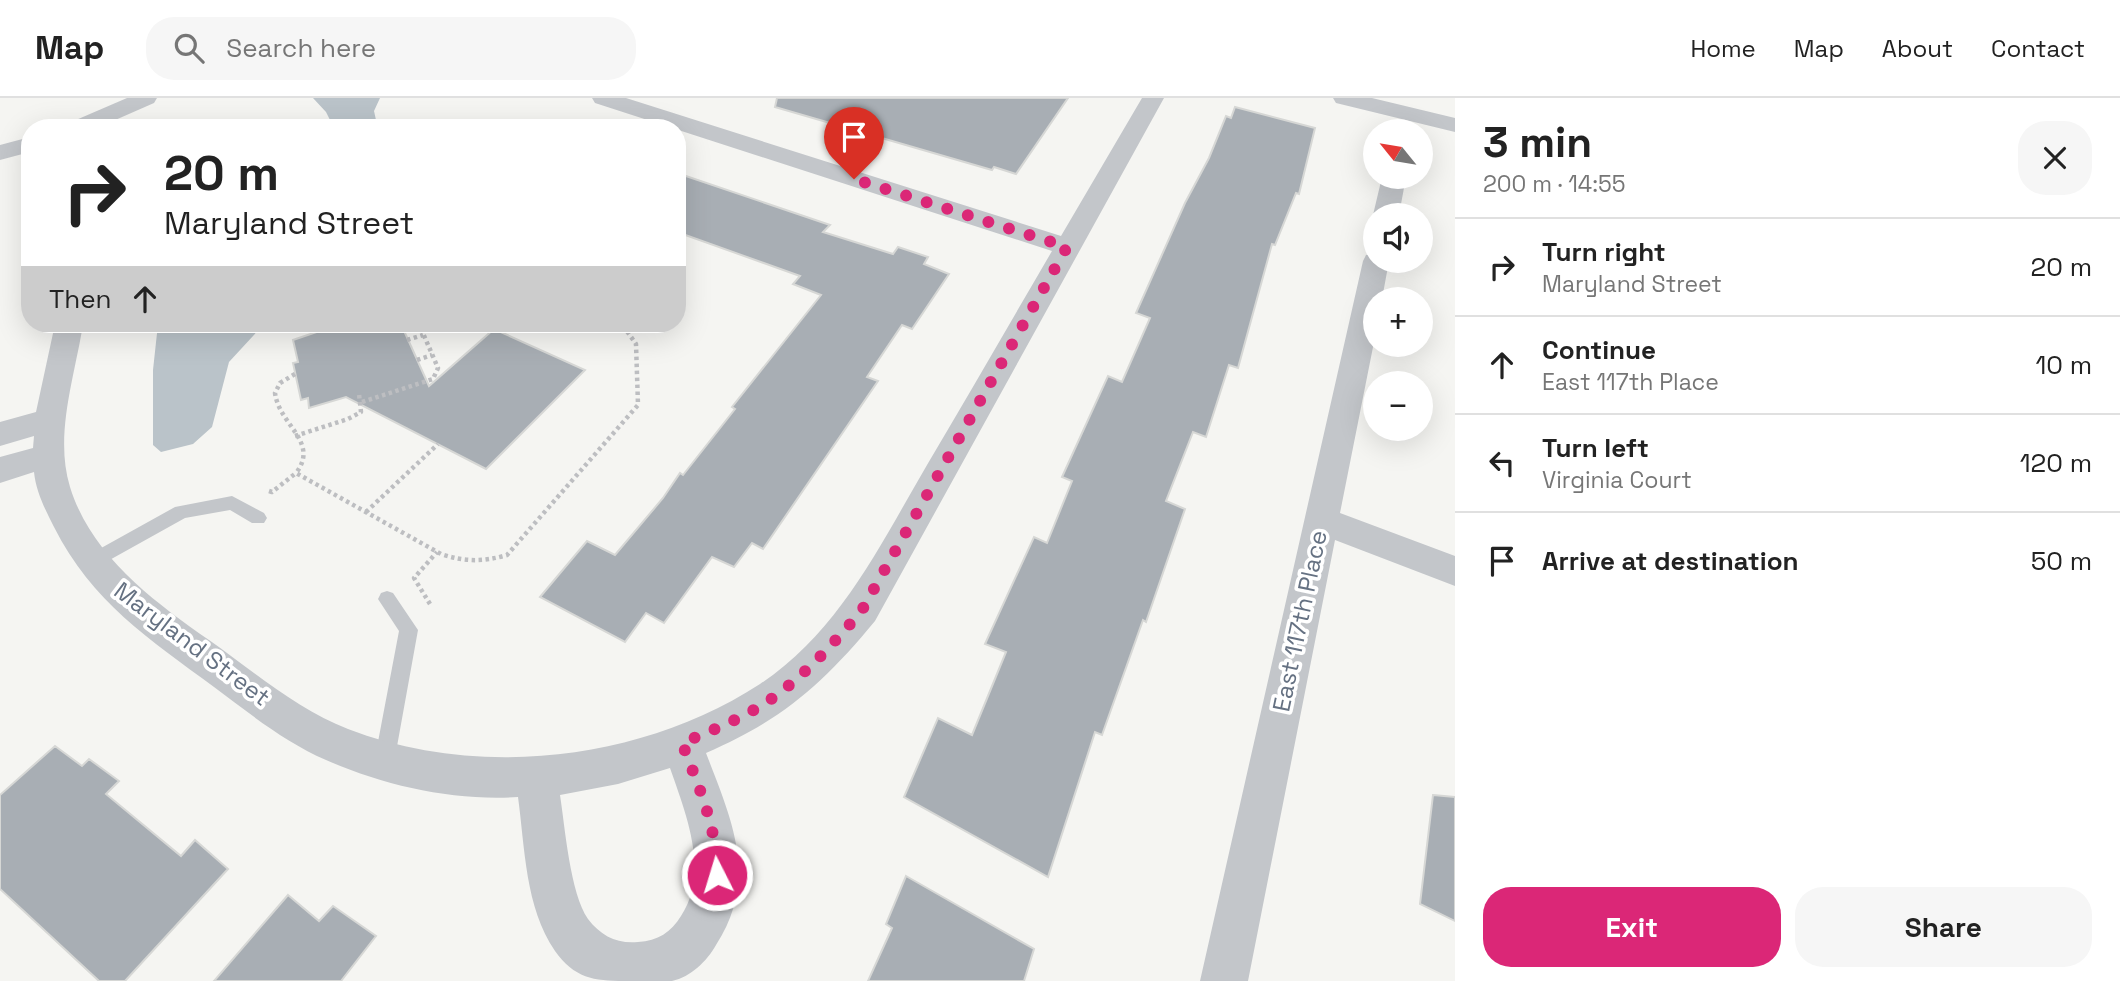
<!DOCTYPE html>
<html lang="en">
<head>
<meta charset="utf-8">
<style>
	:root { --surface:#fff; --page:#f6f6f6; --text:#222; --muted:#767676; --line:#e0e0e0; --accent:#db2777 }
	body { margin:0; font-family:"Space Grotesk",sans-serif; background:var(--page); color:var(--text); height:100vh; display:flex; flex-direction:column; font-size:26px; white-space:nowrap }
	* { box-sizing:border-box; margin:0 }
	p { font-size:23px; color:var(--muted) }
	.icon { flex:none; width:38px; height:38px; fill:none; stroke:currentColor; stroke-width:2; stroke-linecap:round; stroke-linejoin:round }
	.map { position:relative; flex:1; overflow:hidden }
	.panel { display:flex; flex-direction:column; background:var(--surface); width:665px }
	.panel>* { flex:none }
	.hud { position:absolute; left:21px; top:21px; width:665px; height:214px; border-radius:28px; box-shadow:0 7px 28px #0002; background:#fff; color:var(--text); overflow:hidden }
	.needle { width:46px; rotate:300deg }
	.fabs { position:absolute; left:1363px; top:21px; display:grid; gap:14px }
	.fabs a { display:grid; place-items:center; width:70px; height:70px; border-radius:50%; background:var(--surface); box-shadow:0 7px 28px #0002; font-size:35px }
	.pin { position:absolute; display:grid; place-items:center; width:60px; height:60px; color:#fff; margin:-72px -30px; border-radius:50% 50% 50% 0; rotate:-45deg; box-shadow:0 0 7px #0007 }
	.pin .icon { rotate:45deg }
	.me { position:absolute; width:77px; margin:-38px; rotate:355deg; stroke-linejoin:round; filter:drop-shadow(0 0 5px #0008) }
	.turn { display:flex; align-items:center; gap:24px; height:147px; padding:0 28px; font-size:32px }
	.turn .icon { width:91px; height:91px; stroke-width:2.5 }
	.turn b { display:block; font-size:49px; line-height:60px }
	.then { display:flex; align-items:center; height:66px; padding:0 28px; background:#0003; gap:14px; font-size:26px }
	.round { display:grid; place-items:center; flex:none; width:74px; height:74px; border-radius:28px; background:var(--page) }
	.overview { display:flex; align-items:center; justify-content:space-between; height:119px; padding:0 28px }
	h1 { font-size:42px; font-weight:700; line-height:52px }
	.primary-button { display:flex; gap:14px; margin-top:auto; padding:14px 28px }
	.primary-button a { flex:1; height:80px; border-radius:28px; background:var(--accent); color:#fff; font-size:28px; font-weight:700; line-height:80px; text-align:center }
	.primary-button a+a { background:var(--page); color:var(--text) }
	ul { padding:0; list-style:none }
	li { display:flex; align-items:center; gap:21px; height:98px; padding:0 28px; border-top:2px solid var(--line) }
	li div { flex:1 }
	li b { display:block; font-size:26px }
	li em { font-style:normal }
	header { display:flex; align-items:center; gap:42px; box-sizing:border-box; height:98px; padding:0 35px; background:var(--surface); border-bottom:2px solid var(--line) }
	header strong { font-size:33px }
	nav { display:flex; gap:38px; margin-inline-start:auto; font-size:24px }
	.search { width:490px; height:63px; background:var(--page); display:flex; align-items:center; gap:18px; box-sizing:border-box; padding:0 24px; border-radius:28px; color:var(--muted); font-size:26px }
	main { display:flex; flex:1; min-height:0 }
	.map>svg:first-child { display:block }
	.water { fill:#bac3c9 }
	.building { fill:#a8aeb4; stroke:#d6d7d5; stroke-width:2 }
	.lines { fill:none; stroke-linecap:round; stroke-linejoin:round }
	.path { stroke:#bdbec1; stroke-width:4.5; stroke-dasharray:3.5 3.5; stroke-linecap:butt }
	.lane { fill:#c3c6ca; fill-rule:evenodd }
	.street { fill:#c3c6ca; fill-rule:evenodd }
	.route { stroke:#db2777; stroke-width:12; stroke-dasharray:0 21.6 }
	.labels { text-anchor:middle; stroke-width:7; stroke-linejoin:round; paint-order:stroke }
	.street-label { font-size:24px; fill:#657182; stroke:#fff }
</style>
</head>
<body>
<header>
<strong>Map</strong>
<div class="search"><svg class="icon" aria-label="search" viewBox="0 0 24 24"><circle cx="10" cy="10" r="6"/><path d="M15 15l6 6"/></svg>Search here</div>
<nav><a>Home</a><a>Map</a><a>About</a><a>Contact</a></nav>
</header>
<main>
<div class="map">
<svg width="1455" height="883" viewBox="0 0 1455 883">
	<rect width="100%" height="100%" fill="#f5f5f2"/>
	<g class="water">
		<path d="M313,0h67l-6,13 2,9 11,8h-53l-8,-16z"/>
		<path d="M158,226h106l-35,38 -17,65 -19,17 -32,8 -8,-7v-75z"/>
	</g>
	<g class="building">
		<path d="M777,0h291l-52,76 -22,-7 -2,3 -217,-63z"/>
		<path d="M1235,9l80,21 -16,66 -3,-1 -21,52 -3,-1 -34,124 -9,-3 -23,72 -13,-5 -27,69 19,8 -39,113 -3,-2 -41,115 -7,-3 -47,145 -144,-80 34,-79 34,17 34,-83 -21,-8 49,-107 13,6 25,-62 -10,-4 46,-101 14,6 28,-64 -14,-5 49,-110 24,-45 17,-42 5,2z"/>
		<path d="M677,75l153,52 -7,7 70,22 5,-7 30,10 -4,7 25,10 -37,55 -10,-4 -35,52 11,4 -115,168 -11,-6 -18,24 -22,-10 -48,66 -18,-10 -21,29 -85,-45 47,-56 28,14 48,-57 17,-25 3,2 52,-66 -3,-2 89,-112 -28,-11 7,-8 -123,-44z"/>
		<path d="M340,226h61l28,62 65,-57 91,41 -99,99 -140,-72 -37,11 -1,-10 -7,2 -8,-37 5,-1 -5,-22z"/>
		<path d="M55,648l27,20 7,-7 30,22 -13,13 75,62 14,-16 33,29 -103,112h-26l-99,-92v-94z"/>
		<path d="M1433,697l22,2v124l-35,-17z"/>
		<path d="M906,778l128,73 -10,32h-156l24,-53 -6,-4z"/>
		<path d="M288,797l31,26 14,-15 43,30 -35,45h-127z"/>
	</g>
	<g class="lines">
		<g class="path">
			<path d="M407,242l16,-5"/>
			<path d="M417,262l15,-5"/>
			<path d="M295,276l-15,9 -5,10c4,32 45,49 21,80l145,81c24,8 42,8 66,1l131,-150 -2,-61 -14,-20"/>
			<path d="M362,304l71,-23 5,-11 -19,-44"/>
			<path d="M295,338l53,-17 13,-7 -2,-18"/>
			<path d="M269,393l3,1 24,-19"/>
			<path d="M366,414l72,-68"/>
			<path d="M430,506l-16,-26 23,-26"/>
		</g>
		<g class="lane">
			<path d="M232,398l32,17 3,5 -3,5h-12l-22,-13 -45,8 -88,49 -6,2 -6,-2 -3,-5 3,-5 90,-50z"/>
			<path d="M387,493l6,2 25,37 -24,133 -3,7 -7,3 -7,-3 -3,-7 25,-132 -21,-32 3,-6z"/>
		</g>
		<g class="street">
			<path d="M127,0h30l-3,5 -57,25h-31l3,-5z"/>
			<path d="M592,0h34l435,138 81,-138h22l-289,523c-52,63 -94,100 -169,132 26,68 53,125 10,192 -9,16 -25,32 -44,36 -14,0 -33,0 -48,0 -30,0 -50,-3 -69,-30 -30,-44 -30,-103 -37,-154 -65,4 -133,-11 -192,-37 -41,-18 -76,-46 -112,-73 -65,-48 -122,-85 -160,-160 -9,-18 -18,-35 -20,-55l-34,11v-26l33,-9 1,-12 -34,10v-24l36,-10 19,-88h28c-8,52 -29,111 -13,163 21,68 83,114 139,153 44,31 89,70 139,89 132,51 295,31 412,-45 79,-52 120,-139 167,-219 42,-71 83,-142 125,-214l-457,-148zM670,670c16,46 40,104 11,148 -10,16 -23,25 -43,26 -21,2 -37,-6 -50,-23 -18,-26 -23,-92 -28,-124l58,-11z"/>
			<path d="M1333,0h39l83,20v14l-119,-29z"/>
			<path d="M30,39v15l-30,8v-15z"/>
			<path d="M1382,79h24l-7,38h-23v3l-3,-3z"/>
			<path d="M1376,155v8h13l-7,38h-6v33l-36,181 115,43v30l-120,-46 -87,441h-48l163,-720 3,-6z"/>
		</g>
	</g>
	<g class="lines">
		<path class="route" d="M717,777c1,-46 -19,-90 -35,-132 31,-13 64,-26 92,-46 33,-24 61,-55 88,-87l205,-363 -213,-68"/>
	</g>
	<g class="labels">
		<g class="street-label">
			<text transform="translate(1300 523) rotate(-78)" y="8">East 117th Place</text>
			<text transform="translate(192 546) rotate(37)" y="8">Maryland Street</text>
		</g>
	</g>
</svg>
<div class="fabs">
<a><svg class="needle" viewBox="-14 -14 28 28"><path d="M0-13l5 13h-10z" fill="#e53935"/><path d="M0 13l5-13h-10z" fill="#767676"/></svg></a>
<a><svg class="icon" aria-label="sound" viewBox="0 0 24 24"><path d="M4 9h4l5-4v14l-5-4H4zM17 9q2 3 0 6"/></svg></a>
<a>+</a>
<a>−</a>
</div>
<div class="pin" style="left:854px;top:81px;background:#d93025"><svg class="icon" aria-label="arrive" viewBox="0 0 24 24"><path d="M6 21V4h12l-3 4 3 4H6"/></svg></div>
<svg class="me" style="left:717px;top:777px" viewBox="-20 -20 40 40"><circle r="17" fill="#db2777" stroke="#fff" stroke-width="3"/><path d="M0-11L8 9 0 5-8 9z" fill="#fff"/></svg>
<div class="hud">
<div class="turn"><svg class="icon" aria-label="right" viewBox="0 0 24 24"><path d="M7 20v-9h11M14 6l5 5-5 5"/></svg><div><b>20 m</b>Maryland Street</div></div>
<div class="then">Then<svg class="icon" aria-label="ahead" viewBox="0 0 24 24"><path d="M12 20V5M6 11l6-6 6 6"/></svg></div>
</div>
</div>
<section class="panel">
<div class="overview"><div><h1>3 min</h1><p>200 m · 14:55</p></div><a class="round"><svg class="icon" aria-label="close" viewBox="0 0 24 24"><path d="M6 6l12 12M18 6L6 18"/></svg></a></div>
<ul>
<li><svg class="icon" aria-label="right" viewBox="0 0 24 24"><path d="M7 20v-9h11M14 6l5 5-5 5"/></svg><div><b>Turn right</b><p>Maryland Street</p></div><em>20 m</em></li>
<li><svg class="icon" aria-label="ahead" viewBox="0 0 24 24"><path d="M12 20V5M6 11l6-6 6 6"/></svg><div><b>Continue</b><p>East 117th Place</p></div><em>10 m</em></li>
<li><svg class="icon" aria-label="left" viewBox="0 0 24 24"><path d="M17 20v-9H6M10 6l-5 5 5 5"/></svg><div><b>Turn left</b><p>Virginia Court</p></div><em>120 m</em></li>
<li><svg class="icon" aria-label="arrive" viewBox="0 0 24 24"><path d="M6 21V4h12l-3 4 3 4H6"/></svg><div><b>Arrive at destination</b></div><em>50 m</em></li>
</ul>
<div class="primary-button"><a>Exit</a><a>Share</a></div>
</section>
</main>
</body>
</html>
